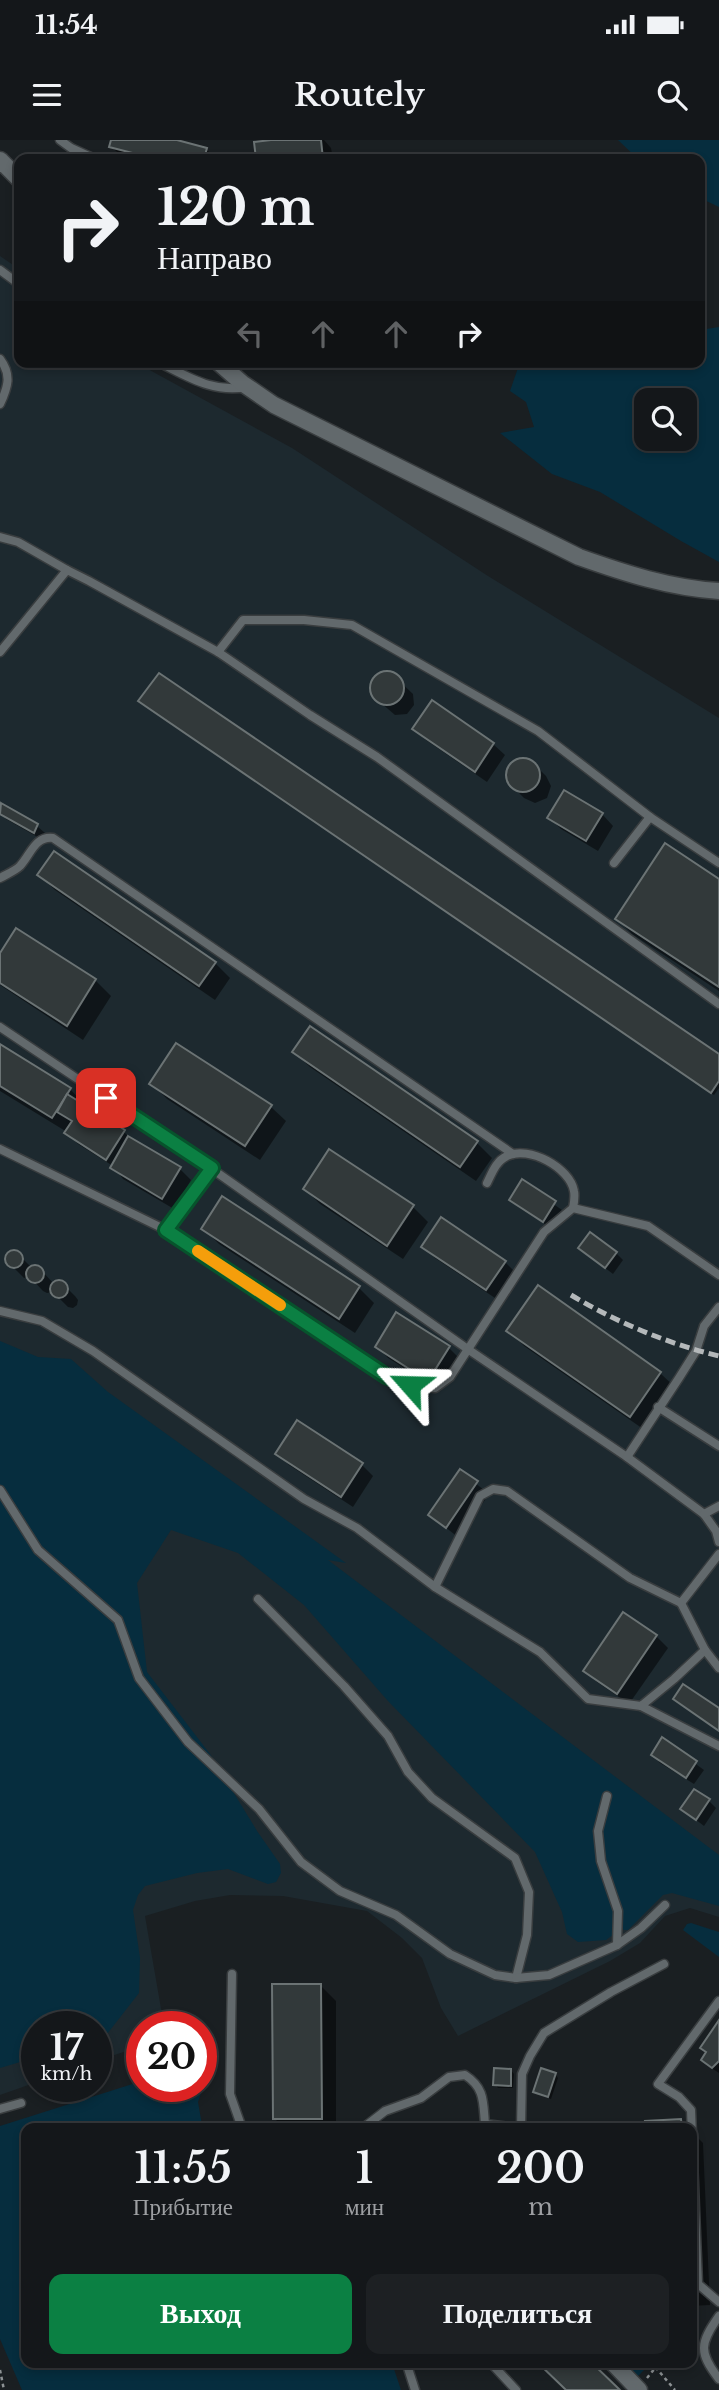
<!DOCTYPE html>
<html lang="ru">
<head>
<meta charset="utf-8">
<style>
	:root { --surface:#14171a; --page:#1d2023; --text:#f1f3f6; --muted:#9d9fa2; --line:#333639; --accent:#0b8043 }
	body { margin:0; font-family:"Libre Baskerville",serif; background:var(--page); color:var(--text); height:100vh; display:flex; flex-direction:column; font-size:26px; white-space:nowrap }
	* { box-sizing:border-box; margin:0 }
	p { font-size:23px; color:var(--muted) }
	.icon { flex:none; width:38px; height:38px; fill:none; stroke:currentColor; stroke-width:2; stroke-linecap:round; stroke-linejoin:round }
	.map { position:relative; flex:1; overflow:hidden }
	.details { position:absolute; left:21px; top:1983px; width:676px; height:245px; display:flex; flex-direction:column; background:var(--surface); border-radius:14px; box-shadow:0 4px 10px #0003,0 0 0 2px var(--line) }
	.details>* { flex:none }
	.banner { position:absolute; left:14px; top:14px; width:691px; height:214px; border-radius:14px; box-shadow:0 4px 10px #0003,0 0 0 2px var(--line); background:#14171a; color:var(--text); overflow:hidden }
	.fabs { position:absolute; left:634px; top:248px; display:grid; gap:14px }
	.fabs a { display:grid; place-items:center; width:63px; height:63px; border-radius:14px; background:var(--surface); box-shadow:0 4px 10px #0003,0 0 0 2px var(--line); font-size:35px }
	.speed { position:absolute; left:21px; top:1871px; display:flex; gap:14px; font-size:35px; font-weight:700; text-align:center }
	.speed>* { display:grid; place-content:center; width:91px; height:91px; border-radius:50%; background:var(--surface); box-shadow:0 4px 10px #0003,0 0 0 2px var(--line); line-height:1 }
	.speed small { font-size:18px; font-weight:400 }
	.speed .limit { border:10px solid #d22; background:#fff; color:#111 }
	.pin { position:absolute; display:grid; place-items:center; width:60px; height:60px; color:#fff; margin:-30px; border-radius:14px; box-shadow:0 4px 10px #0006 }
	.me { position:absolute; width:77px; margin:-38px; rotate:295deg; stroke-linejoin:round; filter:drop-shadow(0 0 5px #0008) }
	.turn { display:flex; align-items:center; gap:24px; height:147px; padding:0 28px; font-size:32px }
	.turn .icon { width:91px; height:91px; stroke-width:2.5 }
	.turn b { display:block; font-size:49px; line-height:60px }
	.lanes { display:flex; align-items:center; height:66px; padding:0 28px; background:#0003; justify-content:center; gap:35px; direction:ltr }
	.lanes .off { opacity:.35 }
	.eta { display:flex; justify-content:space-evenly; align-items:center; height:119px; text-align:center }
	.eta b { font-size:42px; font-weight:600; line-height:49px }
	.action { display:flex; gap:14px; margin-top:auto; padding:14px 28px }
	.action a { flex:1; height:80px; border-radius:14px; background:var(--accent); color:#fff; font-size:28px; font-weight:600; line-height:80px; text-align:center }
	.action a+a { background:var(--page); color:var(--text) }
	.status { display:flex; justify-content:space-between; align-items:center; height:49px; padding:0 35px; background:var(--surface); direction:ltr }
	.status svg { height:19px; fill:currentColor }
	header { display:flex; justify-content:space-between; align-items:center; height:91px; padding:0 28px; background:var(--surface); font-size:32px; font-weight:600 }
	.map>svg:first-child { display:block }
	.built { fill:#1d292f }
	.green { fill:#062d3e; fill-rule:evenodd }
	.shadow { fill:#0007 }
	.building { fill:#32393a; stroke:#6b7374; stroke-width:2 }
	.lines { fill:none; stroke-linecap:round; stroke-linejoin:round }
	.service-casing { stroke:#393d3f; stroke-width:11 }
	.minor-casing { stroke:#393d3f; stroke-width:19 }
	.path { stroke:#8c9193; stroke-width:2.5; stroke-dasharray:3.5 3.5; stroke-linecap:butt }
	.service { stroke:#62696c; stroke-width:8 }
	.minor { stroke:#62696c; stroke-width:16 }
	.rail { stroke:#b4b8ba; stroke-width:5; stroke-dasharray:10 5; stroke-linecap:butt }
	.route-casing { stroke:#07532c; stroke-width:18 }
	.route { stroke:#0b8043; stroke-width:12 }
	.slow { stroke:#f59e0b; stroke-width:12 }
</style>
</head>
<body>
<div class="status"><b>11:54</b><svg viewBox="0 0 49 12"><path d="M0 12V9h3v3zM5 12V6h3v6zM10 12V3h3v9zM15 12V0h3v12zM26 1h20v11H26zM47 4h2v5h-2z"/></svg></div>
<header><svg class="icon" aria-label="menu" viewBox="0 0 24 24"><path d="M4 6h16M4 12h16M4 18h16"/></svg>Routely<svg class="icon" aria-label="search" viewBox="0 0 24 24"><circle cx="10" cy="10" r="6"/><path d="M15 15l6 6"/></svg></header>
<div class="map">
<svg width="719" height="2250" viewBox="0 0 719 2250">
	<rect width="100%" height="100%" fill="#1a1f22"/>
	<path class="built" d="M0,116l19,13v93h116l157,86 196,128 231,142v1199l-29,-9 -25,8 -25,27 -30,18 -152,75 -17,-28 -19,-50 -20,-20 -35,-27 -84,-15 -53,-1 -35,6 -50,15 19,110h-22v20l-46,15v-35h-59v56l-37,13z"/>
	<g class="green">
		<path d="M618,0h101v67l-19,-9v-39h-62z"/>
		<path d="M719,187v235l-38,-21 -81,-49 -48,-18 -52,-41 34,-6 -8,-25 -16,-11 10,-29h180v-32zM646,261h38v38h-38z"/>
		<path d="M0,1201l38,16 33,2 37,33 238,171 -18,-3 391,295v51l-47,-13 -9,2 -35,35h-4l-3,-3c1,-33 -17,-64 -25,-96l19,79 -1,24 -8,6 -28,2 -11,-8 -5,-22 -27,-60 -147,-151 -84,-96 -66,-52 -67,-23 -34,53 10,89 63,82 47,77 23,33 1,9 -5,9 -8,2 -40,-15 -31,4 -52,13 -7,9 -5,15 7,48 -1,35 -32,41 -11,3v-11h-59v31l-37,11z"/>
		<path d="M691,1783l28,9v25l-36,-27 4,-6z"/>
		<path d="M201,1930l5,9 -8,23 4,23 5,3h-181v234l366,1 9,27h-379l-22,-51v-213l142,-45v5h59z"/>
		<path d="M621,2223h24l3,3 -11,11z"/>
	</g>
	<g class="shadow">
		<path d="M113,0h57l36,9 10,10h-90l-15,-12z"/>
		<path d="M287,0h37l7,8 2,11h-75l-2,-16z"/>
		<path d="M380,534h12l21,20 1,11 -7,9 -12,1 -22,-19 -1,-13z"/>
		<path d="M144,564l575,352v32l-5,7z"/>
		<path d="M414,589l79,15 12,11 -18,27 -61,-42z"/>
		<path d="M524,620l10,4 12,12 5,10 -4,12 -12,5 -11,-5 -12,-12 -4,-9 4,-12z"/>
		<path d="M2,665l35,21 8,7 -4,6 -35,-20 -6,-6z"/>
		<path d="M602,674l11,12 -15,25 -37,-22 -11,-11z"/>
		<path d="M39,735l176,88 15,15 -15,22 -160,-110z"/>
		<path d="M719,741v110l-87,-57 -15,-15z"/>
		<path d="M16,790l79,50 16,16 -28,44 -83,-55v-29z"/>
		<path d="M0,906l70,43 15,16 -1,2 40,25 9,9 47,28 11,11 -17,29 -51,-30 -10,-13 -35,-22 -11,-12 -67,-41z"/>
		<path d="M294,912l183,91 15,15 -16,23 -166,-114z"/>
		<path d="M152,944l118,22 16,15 -26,39 -93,-61z"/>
		<path d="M330,1011l83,56 15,15 -25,37 -83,-55 -15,-15z"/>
		<path d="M522,1042l40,28 -11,18 -33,-21 -7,-7z"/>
		<path d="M223,1058l136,90 15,15 -19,30 -136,-89 -16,-16z"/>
		<path d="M424,1106l81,16 11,11 -18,27 -63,-42z"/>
		<path d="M16,1112l16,16 4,-1 5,3 14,15 4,-3 4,2 12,12 3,4 -1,5 -4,3 -5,-1 -15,-15 -6,1 -4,-2 -13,-14 -6,1 -16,-16v-6z"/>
		<path d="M616,1113l7,7 -10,14 -25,-19z"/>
		<path d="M538,1148l122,85 16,15 -30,43 -122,-85 -15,-16z"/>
		<path d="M377,1206l72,2 11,11 -20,32 -52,-33z"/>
		<path d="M298,1283l64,42 11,11 -20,31 -64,-42 -11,-11z"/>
		<path d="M460,1331l29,23 -30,44 -29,-23z"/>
		<path d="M656,1496l12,12 -39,56 -32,-22 -12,-11z"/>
		<path d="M663,1600l41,30 -10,14 -34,-21 -7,-8z"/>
		<path d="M709,1661l7,7 -12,18 -22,-17z"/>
		<path d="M321,1846l15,15v127h-52l-10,-10z"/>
		<path d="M719,1883v50l-9,-6z"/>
		<path d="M511,1930l3,4 -1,14h-15l-3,-4z"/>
		<path d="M555,1934l3,4 -7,21 -12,-4 -4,-3z"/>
		<path d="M691,1991l12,12 7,162 -19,1z"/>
	</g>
	<g class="building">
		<path d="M111,0h66l30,8 -3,11h-48l-47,-12z"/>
		<path d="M271,0h50l2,19h-67l-2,-17z"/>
		<circle cx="387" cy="548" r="17"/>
		<path d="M159,533l560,381v27l-8,12 -573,-392z"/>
		<path d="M432,560l62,43 -19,29 -63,-43z"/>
		<circle cx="523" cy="635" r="17"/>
		<path d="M564,650l39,23 -17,28 -39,-23z"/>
		<path d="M1,663l37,21 -4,9 -34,-19z"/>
		<path d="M665,703l54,36v108l-104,-68z"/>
		<path d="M54,711l162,111 -17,24 -162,-111z"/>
		<path d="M16,788l80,51 -29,47 -67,-43v-30z"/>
		<path d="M310,886l168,115 -18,26 -168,-115z"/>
		<path d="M176,903l96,62 -27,41 -96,-62z"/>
		<path d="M0,904l71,44 -19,30 -52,-32z"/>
		<path d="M67,954l58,36 -19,30 -42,-27 8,-12 -15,-9z"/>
		<path d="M128,996l53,31 -19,32 -52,-31z"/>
		<path d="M329,1009l85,56 -27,41 -84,-57z"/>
		<path d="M522,1039l34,22 -13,21 -34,-22z"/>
		<path d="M222,1056l138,90 -21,33 -138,-90z"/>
		<path d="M441,1077l65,44 -20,29 -65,-43z"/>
		<path d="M590,1092l27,20 -12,16 -27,-20z"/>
		<circle cx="14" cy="1119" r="9"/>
		<circle cx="35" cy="1134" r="9"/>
		<circle cx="59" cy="1149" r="9"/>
		<path d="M538,1145l123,87 -31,45 -124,-86z"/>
		<path d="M396,1172l54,34 -22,35 -53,-34z"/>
		<path d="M297,1280l66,43 -22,34 -66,-43z"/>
		<path d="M460,1329l18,12 -32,47 -18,-13z"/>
		<path d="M623,1472l34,23 -40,59 -34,-23z"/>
		<path d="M683,1544l36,24v23l-46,-32z"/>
		<path d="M662,1597l35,24 -11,17 -35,-23z"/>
		<path d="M694,1649l16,10 -14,21 -16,-11z"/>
		<path d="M272,1844h49l1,135h-49z"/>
		<path d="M719,1880v41l-7,7 -11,-8 5,-8 -6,-4z"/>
		<path d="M494,1928l17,1v17l-18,-1z"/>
		<path d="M541,1928l15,5 -8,24 -15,-5z"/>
		<path d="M681,1979l1,9h-36l-1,-7z"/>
		<path d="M537,2222h54l29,28h-54z"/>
	</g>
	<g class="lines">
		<defs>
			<g id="service">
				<path d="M60,0l11,8 24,11"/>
				<path d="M0,130l19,14"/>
				<path d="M0,219c12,16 8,28 0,45"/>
				<path d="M158,222c31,15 54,31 89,25"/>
				<path d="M0,397l18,5 49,28"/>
				<path d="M0,512l67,-82 22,11 129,71 92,63 67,42 342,247"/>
				<path d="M218,512l25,-32h61l48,5 186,106 112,86"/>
				<path d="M614,723l36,-46 69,46"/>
				<path d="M0,738c7,-4 15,-7 20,-12 11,-12 15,-30 33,-28l460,316"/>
				<path d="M0,887l212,142 257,181 158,107 77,57 12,17 3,11"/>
				<path d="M0,1009l166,81"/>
				<path d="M212,1029l-46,61 220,146 24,9 25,3 15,-11 94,-145 29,-24 75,18 71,49"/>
				<path d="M487,1043c5,-10 9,-22 20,-27 22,-11 63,12 67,35 1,5 0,12 -1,17"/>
				<path d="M0,1171l42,10 51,30 211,148 53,29 78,59"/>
				<path d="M658,1267l61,39"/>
				<path d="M627,1317l52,-79 17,-27 8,-25 15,-19"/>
				<path d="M493,1349l14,2 123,87 51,25 24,47 -31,29 -33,27 -53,-7 -48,-47 -105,-65 45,-91z"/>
				<path d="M0,1350l38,60 80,70 21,58 49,64 71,67 42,53 39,29 56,24 54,39 45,21 21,3 11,-43 2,-43 -14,-34 -83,-60 -24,-26 -20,-36 -44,-50 -86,-87"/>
				<path d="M704,1374l15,-8"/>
				<path d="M681,1463l38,-49"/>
				<path d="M705,1510l14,18"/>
				<path d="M641,1566l78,40"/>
				<path d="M607,1656l-9,35 3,30 17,50 -1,34"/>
				<path d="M232,1834l-2,120 12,34"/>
				<path d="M516,1838l33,-3 68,-30 24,-17 24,-23"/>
				<path d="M719,1861l-61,83 21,13 12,13 7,174 21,18"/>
				<path d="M0,1969l21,-6"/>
				<path d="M363,1988l22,-17 36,-13 28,-21 16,-2c20,13 18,27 20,49l32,4"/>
				<path d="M521,1988l1,-54 8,-18 14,-23 67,-41 53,-28"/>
				<path d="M691,2152l7,-8"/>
				<path d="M406,2222l9,28"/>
				<path d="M490,2222l26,28"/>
				<path d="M719,2239c-21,-27 -19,-36 0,-63"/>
			</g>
			<g id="minor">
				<path d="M0,20l19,19"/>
				<path d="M218,222l24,21 32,22 305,152c45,16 91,31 140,34"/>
				<path d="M612,2222l27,28"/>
			</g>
		</defs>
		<use href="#service" class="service-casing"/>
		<use href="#minor" class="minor-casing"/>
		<g class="path">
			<path d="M651,2222l24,28"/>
			<path d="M0,2230l4,20"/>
			<path d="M647,2238l9,-11"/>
		</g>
		<use href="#service" class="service"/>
		<use href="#minor" class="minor"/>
		<path class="rail" d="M571,1155c47,28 95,48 148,61"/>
	</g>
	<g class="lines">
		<defs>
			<path id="route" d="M106,958l106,70 -46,62 220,146 24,9"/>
		</defs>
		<use href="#route" class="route-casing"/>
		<use href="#route" class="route"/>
		<path class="slow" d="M198,1111l82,54"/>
	</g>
</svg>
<div class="fabs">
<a><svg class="icon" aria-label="search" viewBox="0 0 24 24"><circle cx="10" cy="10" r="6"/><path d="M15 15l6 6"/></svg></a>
</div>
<div class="speed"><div>17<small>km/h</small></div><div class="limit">20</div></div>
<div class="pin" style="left:106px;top:958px;background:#d93025"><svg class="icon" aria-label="arrive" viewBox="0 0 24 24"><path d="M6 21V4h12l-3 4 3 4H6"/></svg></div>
<svg class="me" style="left:410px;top:1245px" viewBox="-20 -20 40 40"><path d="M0-17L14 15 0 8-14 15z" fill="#0b8043" stroke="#fff" stroke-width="4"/></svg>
<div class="banner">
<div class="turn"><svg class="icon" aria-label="right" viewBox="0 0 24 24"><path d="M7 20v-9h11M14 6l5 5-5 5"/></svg><div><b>120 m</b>Направо</div></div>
<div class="lanes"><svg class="icon off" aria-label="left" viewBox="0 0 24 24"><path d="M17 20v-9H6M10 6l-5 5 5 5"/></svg><svg class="icon off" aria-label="ahead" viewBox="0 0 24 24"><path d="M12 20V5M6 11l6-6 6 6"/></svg><svg class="icon off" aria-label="ahead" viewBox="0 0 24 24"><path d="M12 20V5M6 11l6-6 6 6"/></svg><svg class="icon" aria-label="right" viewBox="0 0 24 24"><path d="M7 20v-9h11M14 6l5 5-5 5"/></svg></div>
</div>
<section class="details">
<div class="eta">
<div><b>11:55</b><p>Прибытие</p></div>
<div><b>1</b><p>мин</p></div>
<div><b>200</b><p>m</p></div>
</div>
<div class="action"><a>Выход</a><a>Поделиться</a></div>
</section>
</div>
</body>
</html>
